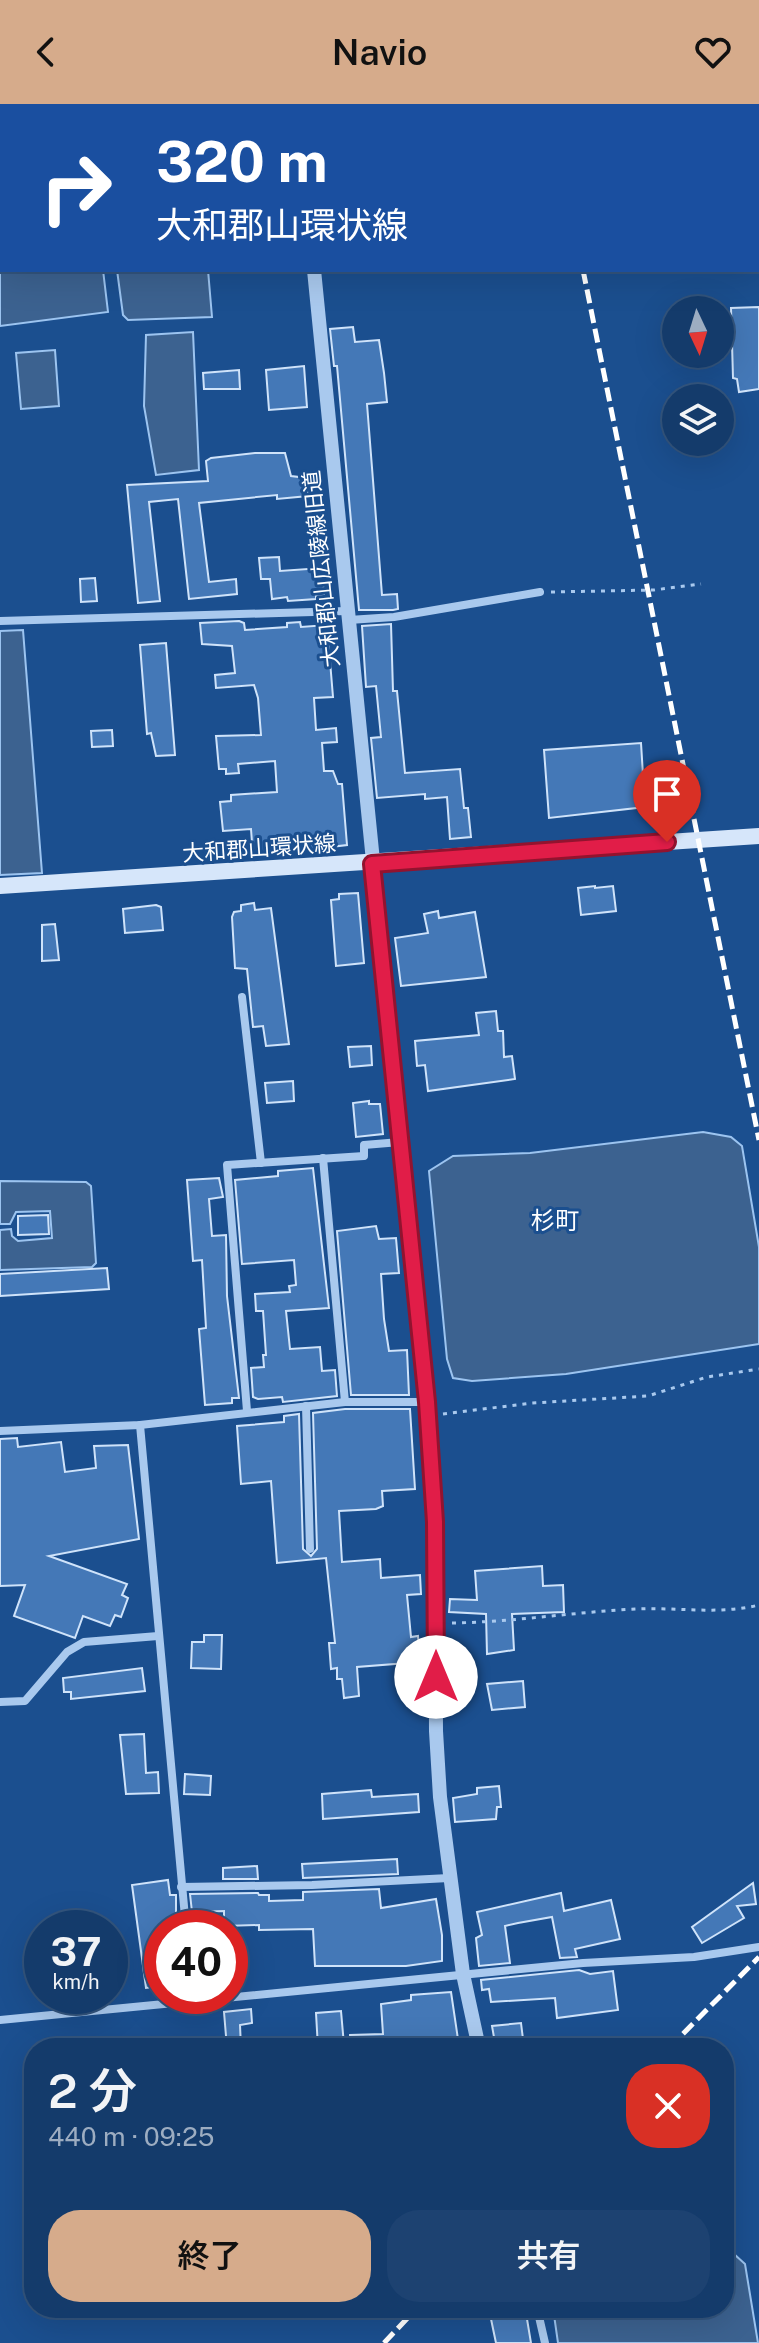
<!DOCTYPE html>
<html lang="ja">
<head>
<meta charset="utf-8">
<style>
	:root { --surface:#143b6b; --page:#1d4271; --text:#f1f3f6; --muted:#9dadc1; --line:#33557e; --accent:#d6ab8b }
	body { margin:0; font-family:"Public Sans","Noto Sans JP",sans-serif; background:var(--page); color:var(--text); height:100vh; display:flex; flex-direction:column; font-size:30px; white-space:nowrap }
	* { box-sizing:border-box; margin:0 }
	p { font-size:26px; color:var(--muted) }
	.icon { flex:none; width:44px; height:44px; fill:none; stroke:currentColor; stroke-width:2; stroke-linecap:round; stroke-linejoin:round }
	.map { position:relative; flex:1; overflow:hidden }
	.drawer { position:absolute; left:24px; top:1934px; width:710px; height:280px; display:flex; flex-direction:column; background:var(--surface); border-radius:32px; box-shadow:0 8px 32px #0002,0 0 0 2px var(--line) }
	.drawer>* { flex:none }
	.top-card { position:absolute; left:0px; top:0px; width:760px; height:168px; box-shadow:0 8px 32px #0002,0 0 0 2px var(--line); background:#1a4fa0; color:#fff; overflow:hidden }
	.needle { width:52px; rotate:176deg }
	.fabs { position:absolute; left:662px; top:192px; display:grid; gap:16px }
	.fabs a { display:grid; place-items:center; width:72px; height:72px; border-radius:50%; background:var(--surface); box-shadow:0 8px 32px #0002,0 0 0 2px var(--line); font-size:40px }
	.speed { position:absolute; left:24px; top:1806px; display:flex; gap:16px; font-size:40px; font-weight:700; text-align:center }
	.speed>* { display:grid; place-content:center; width:104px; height:104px; border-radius:50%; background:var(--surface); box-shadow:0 8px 32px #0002,0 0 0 2px var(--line); line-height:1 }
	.speed small { font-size:20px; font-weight:400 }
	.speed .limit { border:12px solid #d22; background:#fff; color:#111 }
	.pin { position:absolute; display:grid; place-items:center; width:68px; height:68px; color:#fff; margin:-82px -34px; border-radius:50% 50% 50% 0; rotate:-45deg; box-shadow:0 0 8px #0007 }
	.pin .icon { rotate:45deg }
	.me { position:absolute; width:88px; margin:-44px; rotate:0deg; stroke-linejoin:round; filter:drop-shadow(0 0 6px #0008) }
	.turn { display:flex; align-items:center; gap:28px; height:168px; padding:0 24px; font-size:36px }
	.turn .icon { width:104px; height:104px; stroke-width:2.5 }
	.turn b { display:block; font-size:56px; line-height:68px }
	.round { display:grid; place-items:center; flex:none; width:84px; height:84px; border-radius:32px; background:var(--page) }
	.head { display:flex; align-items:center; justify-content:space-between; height:136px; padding:0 24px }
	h1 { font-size:48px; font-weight:600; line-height:60px }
	.primary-button { display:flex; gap:16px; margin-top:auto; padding:16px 24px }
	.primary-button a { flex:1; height:92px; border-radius:32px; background:var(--accent); color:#111; font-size:32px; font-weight:600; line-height:92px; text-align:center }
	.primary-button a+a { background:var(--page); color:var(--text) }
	header { display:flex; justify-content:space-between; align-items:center; height:104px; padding:0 24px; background:var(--accent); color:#111; font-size:36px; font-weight:600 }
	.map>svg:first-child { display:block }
	.water { fill:#3c6290; stroke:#9cc4f0; stroke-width:2 }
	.building { fill:#4478b7; stroke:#cfe3fa; stroke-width:2 }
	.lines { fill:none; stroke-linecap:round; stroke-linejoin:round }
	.path { stroke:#a9c9ee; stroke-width:3; stroke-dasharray:4 6; stroke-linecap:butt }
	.minor { stroke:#a9c9ee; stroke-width:8 }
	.tertiary { stroke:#a9c9ee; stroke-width:14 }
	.secondary { stroke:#d6e6fa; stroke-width:16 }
	.rail { stroke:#fff; stroke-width:5; stroke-dasharray:14 6; stroke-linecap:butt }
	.route-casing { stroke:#92132f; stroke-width:20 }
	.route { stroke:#e11d48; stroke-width:14 }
	.labels { text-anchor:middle; stroke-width:6; stroke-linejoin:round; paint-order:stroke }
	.street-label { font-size:22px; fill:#fff; stroke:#1b4f8f }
	.neighbourhood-label { font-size:24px; fill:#fff; stroke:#1b4f8f }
</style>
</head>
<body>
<header><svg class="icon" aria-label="back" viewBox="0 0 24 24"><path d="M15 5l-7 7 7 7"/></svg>Navio<svg class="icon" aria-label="heart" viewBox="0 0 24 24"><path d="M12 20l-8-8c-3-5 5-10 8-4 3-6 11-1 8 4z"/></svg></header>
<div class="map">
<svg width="759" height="2239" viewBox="0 0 759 2239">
	<rect width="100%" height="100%" fill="#1b4f8f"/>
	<g class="water">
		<path d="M0,0l42,2h-40v164h101l5,42 -108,14z"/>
		<path d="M117,166h91l4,47 -84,3 -5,-5z"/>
		<path d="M193,228l6,138 -43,5 -12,-69 2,-71z"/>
		<path d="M55,246l4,56 -38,3 -5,-56z"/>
		<path d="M23,526l19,243 -42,2v-244z"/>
		<path d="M703,1028l28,5 11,9 17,101v97l-193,30 -94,7 -19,-3 -6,-19 -18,-188 24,-15 77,-3z"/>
		<path d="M0,1077l86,1 5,4 5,77 -4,4 -92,3v-40l11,-1 1,7 6,5 34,-3 -2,-27 -34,1 -6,12h-10z"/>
		<path d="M724,2149l10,1 11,10 13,79h-200l-5,-35h171z"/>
	</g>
	<g class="building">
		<path d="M759,203v82l-20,3 -2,-13 -4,-1 -2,-70z"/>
		<path d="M353,223l2,15 24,-2 5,33 3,29 -20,2 15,191 15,-1 1,15 -5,1h-34l-22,-244h-3l-4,-37z"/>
		<path d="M304,262l3,41 -38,3 -3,-40z"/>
		<path d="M239,266l1,19h-36l-1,-16z"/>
		<path d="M255,349h30l6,23 16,2 1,18 -31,3v-4l-78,8 10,79 27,-3 1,15 -48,5 -11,-100 -29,3 11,99 -22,2 -11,-118 81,-4 -2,-20 5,-3z"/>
		<path d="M279,453l1,14 42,-3 2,27 -8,1v3l-28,2 -1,-4 -15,2 -2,-20h-9l-2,-21z"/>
		<path d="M95,474l2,23 -16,1 -1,-23z"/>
		<path d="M239,517l5,2 1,7 42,-3v-4l13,-1 1,5 26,-2 6,72 -19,1 2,32 20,-2 1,14 -15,1 2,28h9l5,13h4l5,61 -94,11 -2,-27 -28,2 -3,-29 11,-1v-6l46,-3 -2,-31 -37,3 1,9 -13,1v-5h-7l-3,-33 45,-1 -3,-37 -4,-13 -38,3 -1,-13 20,-2 -3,-27 -30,-2 -2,-21z"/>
		<path d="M391,520l2,67h4l8,82 55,-4 4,39h4l3,29 -21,2 -3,-42 -22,2v-5l-48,4 -6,-60 10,-1 -5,-51 -10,1 -4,-61z"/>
		<path d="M166,539l9,112 -19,1 -5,-23 -4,1 -7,-89z"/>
		<path d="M112,626l1,16 -21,1 -1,-16z"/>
		<path d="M641,639l4,64 -96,11 -5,-68z"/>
		<path d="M595,782v2l18,-2 3,25 -35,4 -3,-27z"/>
		<path d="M358,789l6,70 -28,3 -5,-66 8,-1v-5z"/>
		<path d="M254,799l1,7 16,-2 18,136 -23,2 -3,-20 -10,1 -6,-58 -12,-1 -3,-51 2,-5 7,-1v-6z"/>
		<path d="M156,801l5,2 2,23 -38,3 -2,-24z"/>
		<path d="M438,807l1,7 36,-6 11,65 -85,9 -6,-48 33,-5 -4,-19z"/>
		<path d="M55,820l4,36 -17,1v-36z"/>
		<path d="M496,907l2,20h5l1,26 8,-1 3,23 -87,12 -3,-26 -8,1 -2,-25 64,-6 -3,-22z"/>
		<path d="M371,942l1,19 -22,2 -2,-20z"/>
		<path d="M293,977l1,20 -27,2 -2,-20z"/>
		<path d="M369,997v3h11l3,30 -27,3 -3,-34z"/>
		<path d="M313,1064l16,140 -43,3 4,38 30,-2 2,24 13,-1 2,26 -54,6 -1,-5 -24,2 -5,-2 -2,-29 13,-1 -1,-12h3l-3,-44h-7l-1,-17 35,-2 -1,-6 7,-1 -2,-25 -52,4 -7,-84 43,-4v-5z"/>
		<path d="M219,1074l4,19 -14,2 3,37 14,-1 1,61 12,102h-7v5l-27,2 -6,-76 7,-1 -4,-68 -9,1 -6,-81z"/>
		<path d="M48,1111l1,19 -31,1v-19z"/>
		<path d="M376,1122l3,13 17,-1 3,35 -18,1 3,45 5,32 18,-1 2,45h-58l-14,-164z"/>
		<path d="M107,1164l2,21 -109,7v-22z"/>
		<path d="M345,1305h65l5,80 -33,2 1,15 -7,3 -37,2 3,51 38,-3 1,19 39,-3 1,19 -14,1 4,42 7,-1 2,26 -63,5 2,29 -15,2 -2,-19h-5v-11l-6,1 -2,-26h6l-9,-85 -49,5 -6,-82 -30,3 -4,-58 47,-4v-6l15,-2 4,135 8,7 6,-7 -4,-136z"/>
		<path d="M17,1334l1,9 43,-5 4,30 31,-4 -2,-22 34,-1 11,94 -90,17 78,28 -5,11 6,3 -7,19 -6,-2 -5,11 -27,-10 -8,22 -61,-22 11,-31 -25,1v-147z"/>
		<path d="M542,1462l1,20 20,-1 1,27 -52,2 2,36 -27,4 -1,-40 -37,-2 1,-13 27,1 -2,-29z"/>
		<path d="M204,1531h18l-1,34 -30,-1 1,-26h12z"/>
		<path d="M142,1564l3,23 -74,8v-7h-7l-1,-14z"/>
		<path d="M523,1577l2,26 -33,3 -5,-26z"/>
		<path d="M144,1630l2,39 12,-1 1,21 -33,1 -6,-59z"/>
		<path d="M185,1670l26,2 -1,19 -26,-1z"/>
		<path d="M499,1682l2,21h-4l-1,12 -41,3 -2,-24 24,-4v-6z"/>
		<path d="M371,1686l1,7 46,-3 1,18 -96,7 -1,-25z"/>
		<path d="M397,1755l1,15 -95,4 -1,-14z"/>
		<path d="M257,1762l1,13h-35v-11z"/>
		<path d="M168,1776l2,15h6v33h-14v58l-16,2 -14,-103z"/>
		<path d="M753,1779l3,21 -19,2 7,12 -42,25 -10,-16z"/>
		<path d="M379,1785l2,19 55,-9 6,36v26l-36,5h-91l-2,-37 -54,1v-5l-35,1v-15l-32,1 -2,-18 68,-1 1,2h10v6l34,-1v-8z"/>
		<path d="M561,1789l3,18 47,-11 9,39 -45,10 2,8 -17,1 -8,-41 -34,6 -13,3 5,37 -31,3 -3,-28 6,-3 -5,-23z"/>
		<path d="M579,1866l11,4 23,-3 5,39 -61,8 -2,-20 -64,4 -2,-13 -7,1 -1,-10z"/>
		<path d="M451,1888l8,54 -109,2v-13l33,-1 -2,-30 30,-4v-5z"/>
		<path d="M251,1905l1,14 -12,2 1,23h-14l-3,-36z"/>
		<path d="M341,1907l3,34 -26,3 -2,-35z"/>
		<path d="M521,1919l2,16 -28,4 -3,-17z"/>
		<path d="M526,2209l5,30h-35l-5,-24z"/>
	</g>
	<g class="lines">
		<g class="path">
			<path d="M59,0v2"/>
			<path d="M551,488l103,-2 47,-6"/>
			<path d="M443,1310l89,-11 116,-7 59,-19 52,-8"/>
			<path d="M452,1519c62,-1 122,-11 184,-14 41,-2 82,6 123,-4"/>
		</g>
		<g class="minor">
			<path d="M349,516l45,-3 146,-25"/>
			<path d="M0,517l347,-10"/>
			<path d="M242,893l19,166"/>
			<path d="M323,1054l22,244"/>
			<path d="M306,1302l4,143"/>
			<path d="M247,1307l-20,-246 137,-9v-11l36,-3"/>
			<path d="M140,1321l46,503"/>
			<path d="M0,1327l140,-6 205,-23h82"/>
			<path d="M0,1598l25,-1 42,-49 17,-10 74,-6"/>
			<path d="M181,1783l131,-2 137,-7"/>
			<path d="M0,1916l583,-57 111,-6 65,-10"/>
			<path d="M537,2204l8,35"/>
		</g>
		<g class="tertiary">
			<path d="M299,0v2"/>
			<path d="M314,166l113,1132 8,120 1,209 4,66 23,177 16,74"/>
		</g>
		<path class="secondary" d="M0,782l759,-50"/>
		<g class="rail">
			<path d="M561,0v2"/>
			<path d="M583,166l176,870"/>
			<path d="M669,1944l90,-91"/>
			<path d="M384,2239l33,-35"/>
		</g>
	</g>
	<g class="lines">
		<defs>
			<path id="route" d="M436,1573l-1,-155 -8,-120 -55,-538 295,-22"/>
		</defs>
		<use href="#route" class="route-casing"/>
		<use href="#route" class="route"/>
	</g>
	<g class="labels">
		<g class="street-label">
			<text transform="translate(321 465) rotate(-96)" y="8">大和郡山広陵線旧道</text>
			<text transform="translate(259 744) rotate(-4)" y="8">大和郡山環状線</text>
		</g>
		<g class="neighbourhood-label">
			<text x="555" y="1125">杉町</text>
		</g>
	</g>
</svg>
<div class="fabs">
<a><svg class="needle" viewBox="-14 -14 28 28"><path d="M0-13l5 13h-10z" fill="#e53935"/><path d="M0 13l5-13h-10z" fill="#9dadc1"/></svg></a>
<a><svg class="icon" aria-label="layers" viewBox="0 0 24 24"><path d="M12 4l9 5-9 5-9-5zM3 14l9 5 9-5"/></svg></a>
</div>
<div class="speed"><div>37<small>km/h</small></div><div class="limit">40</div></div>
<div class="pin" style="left:667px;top:738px;background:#d93025"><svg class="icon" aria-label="arrive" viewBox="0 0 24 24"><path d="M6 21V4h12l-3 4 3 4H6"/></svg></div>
<svg class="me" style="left:436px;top:1573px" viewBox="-20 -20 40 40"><circle r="19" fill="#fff"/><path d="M0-13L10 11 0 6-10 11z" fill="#e11d48"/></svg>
<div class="top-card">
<div class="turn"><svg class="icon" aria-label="right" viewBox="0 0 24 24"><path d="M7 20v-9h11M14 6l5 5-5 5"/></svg><div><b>320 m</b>大和郡山環状線</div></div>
</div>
<section class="drawer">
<div class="head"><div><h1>2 分</h1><p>440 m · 09:25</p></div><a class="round" style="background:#d93025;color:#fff"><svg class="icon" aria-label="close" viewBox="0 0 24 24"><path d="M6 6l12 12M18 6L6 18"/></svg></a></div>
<div class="primary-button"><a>終了</a><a>共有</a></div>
</section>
</div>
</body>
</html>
